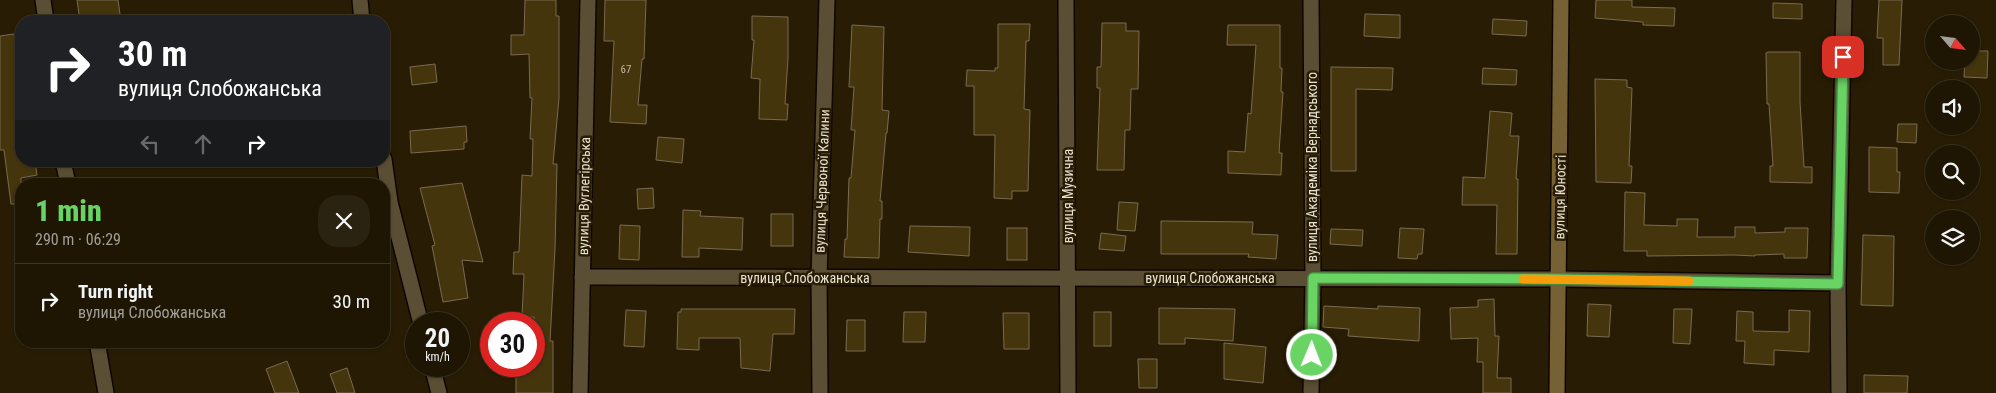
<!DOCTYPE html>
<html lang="en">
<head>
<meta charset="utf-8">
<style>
	:root { --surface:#1e1603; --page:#2b2312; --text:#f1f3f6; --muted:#a19f9a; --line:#3c3525; --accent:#69d464 }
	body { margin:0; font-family:"Roboto Condensed",sans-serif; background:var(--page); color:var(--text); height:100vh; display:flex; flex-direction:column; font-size:19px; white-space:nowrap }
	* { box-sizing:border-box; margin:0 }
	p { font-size:16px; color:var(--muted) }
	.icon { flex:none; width:28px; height:28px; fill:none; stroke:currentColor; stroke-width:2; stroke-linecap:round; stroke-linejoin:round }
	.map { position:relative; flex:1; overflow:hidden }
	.sheet { position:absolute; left:15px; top:178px; width:375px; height:170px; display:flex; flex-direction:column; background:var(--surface); border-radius:20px; box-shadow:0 1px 4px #0004,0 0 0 1px var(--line) }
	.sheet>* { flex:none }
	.hud { position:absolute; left:15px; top:15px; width:375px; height:152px; border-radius:20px; box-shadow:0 1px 4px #0004,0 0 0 1px var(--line); background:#202124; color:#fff; overflow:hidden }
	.needle { width:32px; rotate:118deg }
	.fabs { position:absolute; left:1925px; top:15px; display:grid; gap:10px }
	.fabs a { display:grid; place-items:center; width:55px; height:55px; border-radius:50%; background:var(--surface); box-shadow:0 1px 4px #0004,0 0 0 1px var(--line); font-size:25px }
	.speed { position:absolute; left:405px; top:312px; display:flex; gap:10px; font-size:25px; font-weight:700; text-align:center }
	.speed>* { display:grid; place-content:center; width:65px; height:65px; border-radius:50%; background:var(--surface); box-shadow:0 1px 4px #0004,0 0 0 1px var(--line); line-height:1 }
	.speed small { font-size:12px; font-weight:400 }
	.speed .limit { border:8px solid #d22; background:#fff; color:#111 }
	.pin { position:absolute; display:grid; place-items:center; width:42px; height:42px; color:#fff; margin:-21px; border-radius:10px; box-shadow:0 2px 8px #0006 }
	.me { position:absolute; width:55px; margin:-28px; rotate:1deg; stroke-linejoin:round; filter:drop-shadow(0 0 4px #0008) }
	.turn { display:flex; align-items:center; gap:18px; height:105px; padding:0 20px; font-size:22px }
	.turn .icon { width:65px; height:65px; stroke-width:2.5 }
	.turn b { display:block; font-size:35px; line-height:42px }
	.lanes { display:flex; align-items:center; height:48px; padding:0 20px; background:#0003; justify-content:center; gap:25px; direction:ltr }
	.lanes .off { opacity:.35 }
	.round { display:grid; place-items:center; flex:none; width:52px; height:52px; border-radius:20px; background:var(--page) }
	.overview { display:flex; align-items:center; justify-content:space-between; height:85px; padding:0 20px }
	h1 { font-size:30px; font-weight:800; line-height:38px; color:var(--accent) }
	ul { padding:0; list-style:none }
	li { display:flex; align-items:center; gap:15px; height:75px; padding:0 20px; border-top:1px solid var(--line) }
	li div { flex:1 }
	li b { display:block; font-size:19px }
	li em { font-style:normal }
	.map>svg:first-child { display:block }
	.building { fill:#45350d; stroke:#786b50 }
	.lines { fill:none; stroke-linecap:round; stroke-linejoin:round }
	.street-casing { stroke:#100600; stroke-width:18 }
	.secondary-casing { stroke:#100600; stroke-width:18 }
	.street { stroke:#5a4e34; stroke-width:15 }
	.secondary { stroke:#766135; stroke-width:15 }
	.route-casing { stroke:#448a41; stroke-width:12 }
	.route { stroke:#69d464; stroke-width:9 }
	.slow { stroke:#f59e0b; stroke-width:9 }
	.labels { text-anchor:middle; stroke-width:5; stroke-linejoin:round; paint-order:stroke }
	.number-label { font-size:11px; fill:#c0b7a2 }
	.street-label { font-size:14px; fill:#e9e2d3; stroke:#281d04 }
</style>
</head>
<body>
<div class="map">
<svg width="1996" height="393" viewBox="0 0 1996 393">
	<rect width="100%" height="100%" fill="#281d04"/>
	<g class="building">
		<path d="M77,0h41l3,21h-41z"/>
		<path d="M525,0h31v16h3v82l-6,66h4l-2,85 -5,92h3v52h-37v-27h18v-49h-12l2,-43h-11l1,-22h5l3,-77 10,1 1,-37h-3l2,-41h-2l-1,-44 -18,1v-20h13z"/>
		<path d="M605,0h41l-2,59h-2l-4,46h9l-1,19 -36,-2 4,-81h-10z"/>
		<path d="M1596,0h36v7l43,1 -1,18 -31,-1v-3l-48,-4z"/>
		<path d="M1879,0h23l-3,65h-16v-27h-6z"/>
		<path d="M1773,3l29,1v15l-29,-1z"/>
		<path d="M1365,14l35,1v23l-36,-2z"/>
		<path d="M752,16l36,1v41l-3,46h3l-1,16 -28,-1 1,-40 -9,-1 3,-38h-2z"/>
		<path d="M1493,19l34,2 -1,15 -34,-2z"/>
		<path d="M1102,23h24v8h13l-1,58h-7l-1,41h-5l-1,40h-27l3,-82h-3v-21h4z"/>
		<path d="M998,24h32l-1,17h-3l-2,68 6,1 -2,81h-16v8l-18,-1 1,-63h-21v-49h-8l1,-16 28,1v-3h3z"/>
		<path d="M852,25l32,2 -2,83 7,1 -2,22h-1l-6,68h2v18h-2l-1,39 -35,-1 1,-18h2l2,-61h2l4,-48h-4l3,-43h-5z"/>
		<path d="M1228,25h52v43h2l-1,24h2l-4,61h3l-1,22 -53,-2v-22l17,1 3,-39 3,1 5,-69h-29z"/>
		<path d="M14,34l6,44 1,-1v84h14l2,14 -16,3v26h-10l-7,-54h-4v-114z"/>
		<path d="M1971,51h17l-1,27 -23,-1 1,-16h6z"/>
		<path d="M1768,52h32v50l4,65h8v16l-42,-1v-16h3l-4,-62h-2l-1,-51z"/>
		<path d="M435,64l2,18 -25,3 -2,-18z"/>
		<path d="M1331,67l62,1 -1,22 -36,-1v82h-25z"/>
		<path d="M1483,68l34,2 -1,15 -34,-1z"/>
		<path d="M1595,79l32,1v7l5,1 -3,78h3l-1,17 -35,-1z"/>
		<path d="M1490,111l22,2 -2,23h9l-3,43h2l-1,75h-21l1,-49h-35l1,-28 22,1z"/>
		<path d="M1898,124h19l-1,19 -19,-1z"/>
		<path d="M466,126l1,16h-3v7l-53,4 -1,-22z"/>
		<path d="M658,137l26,2 -2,24 -26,-3z"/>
		<path d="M1869,147l28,1v24h3l-1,21 -30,-1z"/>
		<path d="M462,183l21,79 -21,-2 6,38 -25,4 -11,-56 3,-1 -15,-57z"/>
		<path d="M653,188l1,20 -16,1 -1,-20z"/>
		<path d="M1625,192l20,1 -1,32 33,1v-7h21l-1,18h38v-10h20v6l30,-1v-4h23l-1,30h-23v-4l-29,1v1l-21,-1 -87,1v-5h-23z"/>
		<path d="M1119,202l19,1 -3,28 -18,-1z"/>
		<path d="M683,210l18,1 -1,5 43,2 -1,32 -43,-2v9h-17z"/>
		<rect x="771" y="214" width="22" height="32"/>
		<path d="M1161,221l92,1 -1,12 26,1 -2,24 -28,-2 1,-3h-88z"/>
		<path d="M620,225l20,1 -1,34 -20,-1z"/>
		<path d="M910,226l60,1 -1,29 -61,-4z"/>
		<rect x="1007" y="228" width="20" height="32"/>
		<path d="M1400,228l24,1 -2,25h-4l-1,5 -19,-1z"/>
		<path d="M1331,229l32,1 -1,16 -32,-2z"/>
		<path d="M1101,233l25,3 -2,15 -25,-2z"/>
		<path d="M1863,235l31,1 -1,70 -32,-1z"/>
		<path d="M1494,299l1,37h4l-2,42h14v15h-28v-31h-6l1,-24 -27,1 -1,-31 28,-1v-7z"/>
		<path d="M1588,304l23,1 -2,32 -22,-1z"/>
		<path d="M1324,306l54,3v-3l42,2 -1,33 -71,-5 1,-7 -26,-2z"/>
		<path d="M1159,308l76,1 -2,32 -48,-3v6h-26z"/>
		<path d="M681,309h114l-1,25h-21l-3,37 -29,-3 -1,-30h-41v12l-22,-1 1,-37h3z"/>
		<path d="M1674,309h18l-2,35 -17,-1z"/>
		<path d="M626,310l20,1 -2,36 -20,-1z"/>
		<path d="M1789,310l21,1 -1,41 -35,-2v15l-30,-2 1,-22h-9l1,-30 16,1v19l36,1z"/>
		<path d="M904,312h22l-1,30h-22z"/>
		<rect x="1094" y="312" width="17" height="34"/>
		<path d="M1003,313h26v36h-25z"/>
		<path d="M847,320h18v31h-19z"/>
		<path d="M1224,343l42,4 -3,36 -39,-4z"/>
		<path d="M1138,359h19v29h-18z"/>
		<path d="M287,361l12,32h-24l-9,-24z"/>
		<path d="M347,368l8,25h-18l-7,-19z"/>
		<path d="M1864,375l44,1 -1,17h-43z"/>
	</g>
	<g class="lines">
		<defs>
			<g id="street">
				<path d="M43,0l3,21"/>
				<path d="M360,0l2,21"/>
				<path d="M1066,0l2,393"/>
				<path d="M1311,0l2,278 -2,115"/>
				<path d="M384,159l6,43 31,122"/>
				<path d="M63,161l5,23"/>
				<path d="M582,277l977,2 279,4"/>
				<path d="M97,341l9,52"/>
				<path d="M432,366l7,27"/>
				<path d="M580,393l8,-393"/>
				<path d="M820,393l-1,-115 8,-278"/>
				<path d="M1839,393l-1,-110 6,-283"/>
			</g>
			<path id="secondary" d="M1557,393l4,-393"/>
		</defs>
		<use href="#street" class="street-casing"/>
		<use href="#secondary" class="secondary-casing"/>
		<use href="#street" class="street"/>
		<use href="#secondary" class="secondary"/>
	</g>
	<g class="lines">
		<defs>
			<path id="route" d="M1312,355l1,-77 246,1 279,5 5,-227"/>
		</defs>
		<use href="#route" class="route-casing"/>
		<use href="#route" class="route"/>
		<path class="slow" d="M1523,279l166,2"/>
	</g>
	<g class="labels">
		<g class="number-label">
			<text x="626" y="73">67</text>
		</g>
		<g class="street-label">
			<text transform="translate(1312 167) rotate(-90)" y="5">вулиця Академіка Вернадського</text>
			<text transform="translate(822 181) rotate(-88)" y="5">вулиця Червоної Калини</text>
			<text transform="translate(584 196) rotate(-89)" y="5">вулиця Вуглегірська</text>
			<text transform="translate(1068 196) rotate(-90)" y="5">вулиця Музична</text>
			<text transform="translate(1560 197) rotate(-89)" y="5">вулиця Юності</text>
			<text x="805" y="283">вулиця Слобожанська</text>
			<text x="1210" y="283">вулиця Слобожанська</text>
		</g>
	</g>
</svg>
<div class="fabs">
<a><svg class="needle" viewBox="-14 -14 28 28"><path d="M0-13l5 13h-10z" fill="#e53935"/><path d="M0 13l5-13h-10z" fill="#a19f9a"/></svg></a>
<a><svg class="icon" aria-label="sound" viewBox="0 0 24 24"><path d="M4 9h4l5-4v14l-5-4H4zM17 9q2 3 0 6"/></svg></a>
<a><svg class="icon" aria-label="search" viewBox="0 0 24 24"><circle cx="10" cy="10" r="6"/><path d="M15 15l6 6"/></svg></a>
<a><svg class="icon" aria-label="layers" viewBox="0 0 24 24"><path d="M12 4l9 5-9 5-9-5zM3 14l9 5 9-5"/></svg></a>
</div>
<div class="speed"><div>20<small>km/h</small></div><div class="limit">30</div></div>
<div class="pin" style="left:1843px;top:57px;background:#d93025"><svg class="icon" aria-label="arrive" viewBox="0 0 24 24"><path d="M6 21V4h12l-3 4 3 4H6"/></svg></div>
<svg class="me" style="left:1312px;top:355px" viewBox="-20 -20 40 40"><circle r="17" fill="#69d464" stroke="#fff" stroke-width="3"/><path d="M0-11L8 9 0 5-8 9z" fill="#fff"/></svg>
<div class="hud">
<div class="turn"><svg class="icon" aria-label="right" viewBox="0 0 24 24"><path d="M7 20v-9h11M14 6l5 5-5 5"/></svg><div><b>30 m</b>вулиця Слобожанська</div></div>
<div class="lanes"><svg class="icon off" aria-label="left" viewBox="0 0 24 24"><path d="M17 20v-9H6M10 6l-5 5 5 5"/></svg><svg class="icon off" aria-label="ahead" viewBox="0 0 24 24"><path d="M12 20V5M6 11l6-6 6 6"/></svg><svg class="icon" aria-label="right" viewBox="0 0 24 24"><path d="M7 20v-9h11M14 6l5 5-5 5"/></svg></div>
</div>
<section class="sheet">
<div class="overview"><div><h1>1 min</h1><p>290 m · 06:29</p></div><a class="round"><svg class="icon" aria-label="close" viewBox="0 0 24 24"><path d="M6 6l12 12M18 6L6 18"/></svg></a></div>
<ul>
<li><svg class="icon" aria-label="right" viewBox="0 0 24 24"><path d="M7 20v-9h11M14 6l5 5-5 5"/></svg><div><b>Turn right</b><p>вулиця Слобожанська</p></div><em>30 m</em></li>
</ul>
</section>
</div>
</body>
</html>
